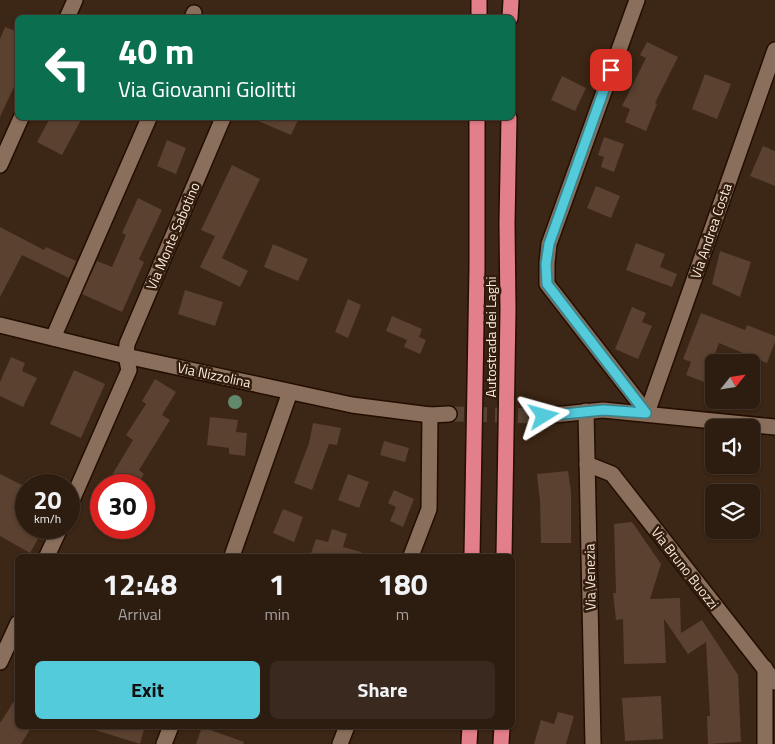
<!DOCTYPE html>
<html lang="en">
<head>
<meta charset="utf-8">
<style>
	:root { --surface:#2d1c10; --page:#39291e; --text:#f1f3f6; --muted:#a7a19f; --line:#483a30; --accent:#53cbdb }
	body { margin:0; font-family:"Titillium Web",sans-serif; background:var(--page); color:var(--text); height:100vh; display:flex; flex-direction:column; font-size:19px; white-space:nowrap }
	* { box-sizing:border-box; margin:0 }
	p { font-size:16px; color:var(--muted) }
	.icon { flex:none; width:28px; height:28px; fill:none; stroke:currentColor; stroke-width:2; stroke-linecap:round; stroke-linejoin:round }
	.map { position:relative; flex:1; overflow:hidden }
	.side { position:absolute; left:15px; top:554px; width:500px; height:175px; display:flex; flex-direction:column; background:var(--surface); border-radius:8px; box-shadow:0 1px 4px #0004,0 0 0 1px var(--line) }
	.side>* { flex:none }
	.hud { position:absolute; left:15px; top:15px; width:500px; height:105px; border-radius:8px; box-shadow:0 1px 4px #0004,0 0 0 1px var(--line); background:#0b6e4f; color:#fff; overflow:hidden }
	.needle { width:32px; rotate:60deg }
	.controls { position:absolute; left:705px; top:354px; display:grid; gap:10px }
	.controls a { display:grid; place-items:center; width:55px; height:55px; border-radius:8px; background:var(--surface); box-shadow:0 1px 4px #0004,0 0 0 1px var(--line); font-size:25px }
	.speed { position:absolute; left:15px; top:474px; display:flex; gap:10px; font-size:25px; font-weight:700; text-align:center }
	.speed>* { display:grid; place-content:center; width:65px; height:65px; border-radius:50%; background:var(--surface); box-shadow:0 1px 4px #0004,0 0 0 1px var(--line); line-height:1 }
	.speed small { font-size:12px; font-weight:400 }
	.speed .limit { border:8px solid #d22; background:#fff; color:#111 }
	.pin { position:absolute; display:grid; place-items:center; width:42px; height:42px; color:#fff; margin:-21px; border-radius:10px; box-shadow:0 2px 8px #0006 }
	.me { position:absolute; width:55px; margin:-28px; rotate:82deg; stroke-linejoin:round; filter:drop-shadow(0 0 4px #0008) }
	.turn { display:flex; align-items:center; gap:18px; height:105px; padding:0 20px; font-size:22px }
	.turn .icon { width:65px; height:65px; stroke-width:2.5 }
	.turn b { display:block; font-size:35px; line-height:42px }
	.eta { display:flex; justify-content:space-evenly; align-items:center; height:85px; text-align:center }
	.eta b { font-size:30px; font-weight:700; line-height:35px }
	.cta { display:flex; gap:10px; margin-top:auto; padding:10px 20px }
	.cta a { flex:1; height:58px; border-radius:8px; background:var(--accent); color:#111; font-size:20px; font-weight:700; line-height:58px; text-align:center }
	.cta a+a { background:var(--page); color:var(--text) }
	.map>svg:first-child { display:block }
	.building { fill:#5a4130 }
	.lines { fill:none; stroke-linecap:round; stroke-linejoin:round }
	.street-tunnel { stroke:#584333; stroke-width:15; stroke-dasharray:15 8; stroke-linecap:butt }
	.street-casing { stroke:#230e01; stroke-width:18 }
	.highway-casing { stroke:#230e01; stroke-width:18 }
	.street { stroke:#8a6f5c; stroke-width:15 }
	.highway { stroke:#e37e8b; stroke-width:15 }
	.tree { fill:#62896c }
	.route-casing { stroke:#36848e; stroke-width:12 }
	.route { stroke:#53cbdb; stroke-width:9 }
	.labels { text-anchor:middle; stroke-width:5; stroke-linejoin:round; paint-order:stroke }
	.street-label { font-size:14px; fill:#f9e9de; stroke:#321c0b }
</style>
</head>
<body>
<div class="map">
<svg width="775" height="744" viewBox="0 0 775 744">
	<rect width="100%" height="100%" fill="#3c2615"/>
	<g class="building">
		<path d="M5,27l13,5v46l-18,39v-78z"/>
		<path d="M647,42l31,15 -23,46 2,1 -11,27 -21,-9 5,-13 -8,-3 24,-48 -6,-3z"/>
		<path d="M705,74l26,10 -14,35 -25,-10z"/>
		<path d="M562,76l24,12 -11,23 -24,-11z"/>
		<path d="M50,118h32l-20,37 -25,-13z"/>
		<path d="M251,118h48l-8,17z"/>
		<path d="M604,137l20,7 -10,28 -13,-5 3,-10 -6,-2z"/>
		<path d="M167,140l19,8 -10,26 -19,-8z"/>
		<path d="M763,146l12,5v35l-25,-10z"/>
		<path d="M232,165l28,14 -38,79 26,13 -8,16 -40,-20 15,-31 -14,-6z"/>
		<path d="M596,186l24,10 -9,22 -24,-10z"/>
		<path d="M138,198l24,12 -23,49 5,3 -22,50 -40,-18 15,-33 15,6 14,-32 -4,-2z"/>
		<path d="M0,227l44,23 2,-3 30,14 -7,17 -47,-23 -22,42z"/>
		<path d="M636,243l29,11 -5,13 17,7 -5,13 -46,-17z"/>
		<path d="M273,244l35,15 -10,22 -34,-14z"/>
		<path d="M720,251l31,11 -11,35 -28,-13z"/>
		<path d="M185,290l38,12 -8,24 -37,-12z"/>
		<path d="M348,299l13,6 -13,33 -13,-6z"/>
		<path d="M632,307l14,6 -4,9 10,4 -14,33 -23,-10z"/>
		<path d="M701,313l44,17 2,-5 28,11v6l-8,21 -48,-20 -15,39 -18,-7 5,-13 -8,-3z"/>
		<path d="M392,316l30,13 -3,8 7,3 -6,14 -16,-7 3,-7 -21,-9z"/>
		<path d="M11,357l14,6 -3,8 15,7 -14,29 -23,-11v-14z"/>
		<path d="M74,370l31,14 -24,54 -31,-14z"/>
		<path d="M155,379l21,13 -14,23 8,5 -31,50 5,4 -7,11h-31l27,-45 -7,-5 20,-31 -4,-3z"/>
		<path d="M210,417l28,3 -2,12 11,1 -2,23 -16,-2v-6l-22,-3z"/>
		<path d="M313,423l28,5 -4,17 -8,-1 -17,46 -18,-7 15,-40z"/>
		<path d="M384,441l25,7 -4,14 -25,-7z"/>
		<path d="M568,471l3,20v52h-30l-1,-42 -3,-27z"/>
		<path d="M0,474l26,13v41h18l-14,25 -30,-17z"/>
		<path d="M348,474l21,8 -10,26 -21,-8z"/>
		<path d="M394,490l20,9 -11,28 -13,-6 6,-14 -8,-4z"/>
		<path d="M283,509l20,8 -9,25 -21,-9z"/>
		<path d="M632,522l29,42 -11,35 30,-1 1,35 21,-13 36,55 3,67 -33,2 -1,-28h3l-4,-74 -18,12 -24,-35 2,44 -42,1 -1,-45 -7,1 -3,-27h3l-2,-69z"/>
		<path d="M332,529l15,5 -4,13 18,5v4h-51l6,-17 12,3z"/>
		<path d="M18,695v31h14l-11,18h-21v-21z"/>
		<path d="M661,696l2,43 -38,2 -3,-43z"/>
		<path d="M558,712l16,4 -8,28h-32l7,-24 13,4z"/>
		<path d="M92,726h53l-5,18 -48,-15z"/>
		<path d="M202,727l42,15 -1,2h-47z"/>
	</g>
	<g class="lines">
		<path class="street-tunnel" d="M449,414l95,2"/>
		<defs>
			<g id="street">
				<path d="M637,0l-88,244 -2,19v21l100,129"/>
				<path d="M67,18l8,-18"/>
				<path d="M192,18l2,-5"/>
				<path d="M0,165l21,-47"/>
				<path d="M0,325l126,31 226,49 78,10 19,-1"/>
				<path d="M53,338l96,-220"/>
				<path d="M586,411l7,333"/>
				<path d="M647,413l128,-363"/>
				<path d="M544,416l59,-6 172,17"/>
				<path d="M587,464l25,10 163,208"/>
				<path d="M69,507l60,-137 -3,-14 1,-12 96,-226"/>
				<path d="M47,556l13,-28"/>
				<path d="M232,556l58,-164"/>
				<path d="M411,556l18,-47 1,-94"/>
				<path d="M0,662l18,-39"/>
				<path d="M765,668v76"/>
				<path d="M164,744l7,-18"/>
				<path d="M340,744l7,-18"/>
			</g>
			<g id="highway">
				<path d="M479,18v-18"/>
				<path d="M510,18l1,-18"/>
				<path d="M472,556l5,-288v-150"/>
				<path d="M504,556l4,-246 -1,-87 2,-105"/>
				<path d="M469,744l1,-18"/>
				<path d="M501,744l1,-18"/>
			</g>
		</defs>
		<use href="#street" class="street-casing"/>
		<use href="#highway" class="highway-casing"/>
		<use href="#street" class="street"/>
		<use href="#highway" class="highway"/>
	</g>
	<circle class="tree" cx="235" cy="402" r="7"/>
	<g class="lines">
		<defs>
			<path id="route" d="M544,416l59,-6 43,3 -99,-129 -1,-20 3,-20 62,-174"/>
		</defs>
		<use href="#route" class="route-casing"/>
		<use href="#route" class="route"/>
	</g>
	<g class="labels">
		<g class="street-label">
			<text transform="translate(711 231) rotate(-71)" y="5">Via Andrea Costa</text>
			<text transform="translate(173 236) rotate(-67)" y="5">Via Monte Sabotino</text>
			<text transform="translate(491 337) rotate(-90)" y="5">Autostrada dei Laghi</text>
			<text transform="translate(214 375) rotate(12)" y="5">Via Nizzolina</text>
			<text transform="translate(685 568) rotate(52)" y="5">Via Bruno Buozzi</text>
			<text transform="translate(590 577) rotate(-91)" y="5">Via Venezia</text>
		</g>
	</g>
</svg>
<div class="controls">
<a><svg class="needle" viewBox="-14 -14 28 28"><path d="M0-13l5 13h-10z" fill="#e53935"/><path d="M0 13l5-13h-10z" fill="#a7a19f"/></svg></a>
<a><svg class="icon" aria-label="sound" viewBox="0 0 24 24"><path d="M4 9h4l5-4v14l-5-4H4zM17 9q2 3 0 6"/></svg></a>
<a><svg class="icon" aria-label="layers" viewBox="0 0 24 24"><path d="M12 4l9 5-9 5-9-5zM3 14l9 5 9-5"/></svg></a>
</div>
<div class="speed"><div>20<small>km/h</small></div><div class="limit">30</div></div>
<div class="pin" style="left:611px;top:70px;background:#d93025"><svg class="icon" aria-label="arrive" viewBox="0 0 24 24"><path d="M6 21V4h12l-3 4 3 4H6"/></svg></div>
<svg class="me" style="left:544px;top:416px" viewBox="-20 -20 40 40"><path d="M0-17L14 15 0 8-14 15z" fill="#53cbdb" stroke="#fff" stroke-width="4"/></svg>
<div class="hud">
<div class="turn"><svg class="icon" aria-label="left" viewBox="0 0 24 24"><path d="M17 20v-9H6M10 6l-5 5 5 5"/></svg><div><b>40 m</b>Via Giovanni Giolitti</div></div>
</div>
<section class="side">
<div class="eta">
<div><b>12:48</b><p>Arrival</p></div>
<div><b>1</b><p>min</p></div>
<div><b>180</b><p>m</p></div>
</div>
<div class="cta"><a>Exit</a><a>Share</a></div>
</section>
</div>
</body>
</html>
